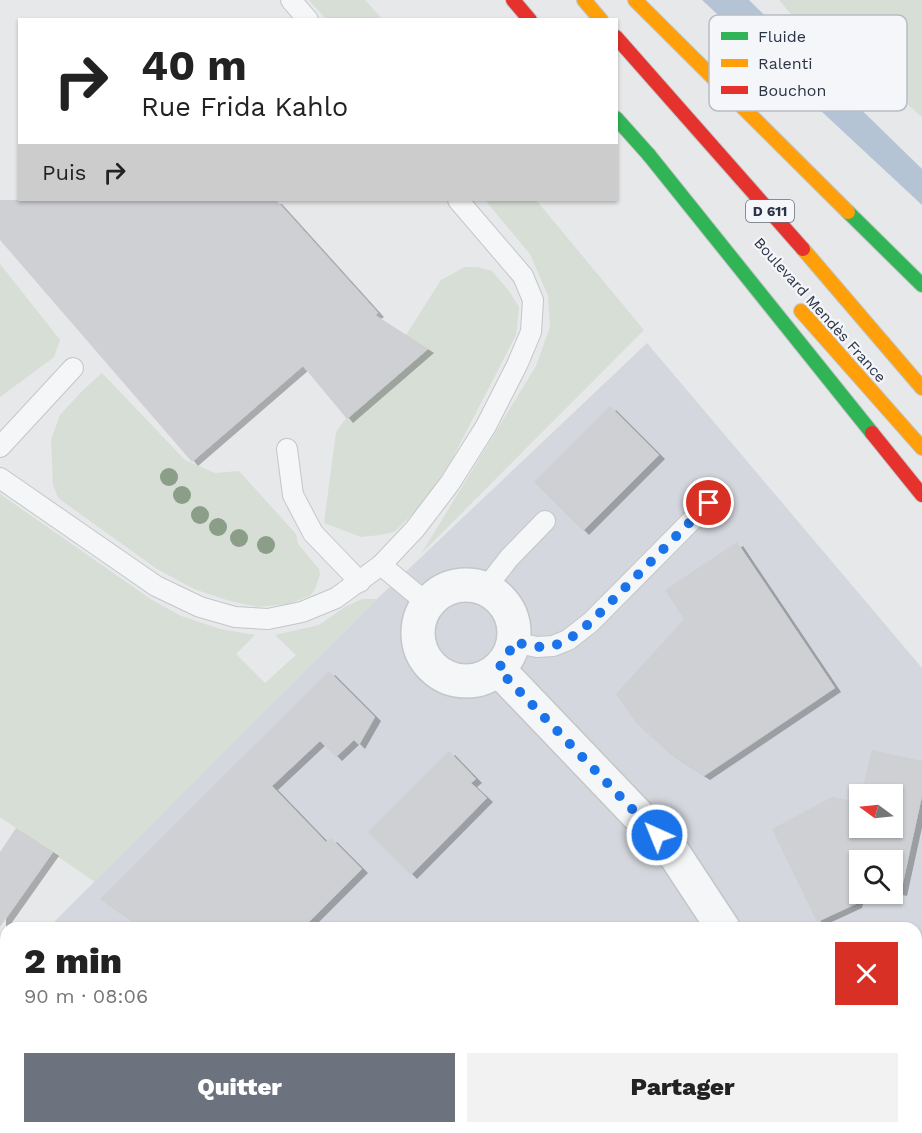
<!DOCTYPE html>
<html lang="fr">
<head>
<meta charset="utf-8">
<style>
	:root { --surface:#fff; --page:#f2f2f2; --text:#222; --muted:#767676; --accent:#6c737f }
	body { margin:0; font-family:"Work Sans",sans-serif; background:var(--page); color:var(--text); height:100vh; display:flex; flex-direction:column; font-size:22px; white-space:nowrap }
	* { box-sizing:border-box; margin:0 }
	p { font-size:20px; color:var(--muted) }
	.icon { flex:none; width:33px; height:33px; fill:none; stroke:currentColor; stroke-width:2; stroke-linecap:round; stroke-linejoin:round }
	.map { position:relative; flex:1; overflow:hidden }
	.details { position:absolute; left:0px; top:922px; width:922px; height:212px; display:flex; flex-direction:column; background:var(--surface); border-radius:18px 18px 0 0; box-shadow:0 2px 4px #0004 }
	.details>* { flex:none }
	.guide { position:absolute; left:18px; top:18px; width:600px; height:183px; border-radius:0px; box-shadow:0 2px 4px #0004; background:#fff; color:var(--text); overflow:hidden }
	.needle { width:39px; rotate:285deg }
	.buttons { position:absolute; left:849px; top:784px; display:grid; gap:12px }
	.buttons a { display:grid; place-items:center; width:54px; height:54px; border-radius:0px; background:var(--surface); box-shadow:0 2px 4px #0004; font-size:30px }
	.pin { position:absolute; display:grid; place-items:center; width:51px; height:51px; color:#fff; margin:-26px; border:3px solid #fff; border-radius:50%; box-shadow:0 2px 6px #0007 }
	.me { position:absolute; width:66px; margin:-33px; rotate:316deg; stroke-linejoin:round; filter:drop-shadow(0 0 4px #0008) }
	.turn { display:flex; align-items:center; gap:21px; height:126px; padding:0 24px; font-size:27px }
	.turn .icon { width:78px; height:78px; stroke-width:2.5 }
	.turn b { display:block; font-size:42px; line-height:51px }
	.then { display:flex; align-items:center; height:57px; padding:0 24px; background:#0003; gap:12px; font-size:22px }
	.round { display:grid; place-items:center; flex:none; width:63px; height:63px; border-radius:0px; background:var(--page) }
	.summary { display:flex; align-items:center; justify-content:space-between; height:102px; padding:0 24px }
	h1 { font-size:36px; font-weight:800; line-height:45px }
	.primary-button { display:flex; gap:12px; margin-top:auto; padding:12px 24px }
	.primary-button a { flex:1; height:69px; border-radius:0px; background:var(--accent); color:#fff; font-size:24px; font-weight:800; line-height:69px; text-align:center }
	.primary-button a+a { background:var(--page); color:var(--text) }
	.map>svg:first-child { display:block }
	.built { fill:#d4d7dd; fill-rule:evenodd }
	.green { fill:#d6ded6 }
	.water { fill:#b4c4d5 }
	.building { fill:#ced0d3; filter:url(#shadow) }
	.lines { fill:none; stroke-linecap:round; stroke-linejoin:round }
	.lane-casing { stroke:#c4c6c8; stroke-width:22 }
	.street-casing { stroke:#c4c6c8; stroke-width:36 }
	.fast-casing { stroke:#c2c5c8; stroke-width:16 }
	.slow-casing { stroke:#c2c5c8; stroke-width:16 }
	.jam-casing { stroke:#c2c5c8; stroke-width:16 }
	.lane { stroke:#f5f6f7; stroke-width:20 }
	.street { stroke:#f5f6f7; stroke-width:33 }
	.fast { stroke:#30b455; stroke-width:14 }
	.slow { stroke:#ff9f0a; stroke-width:14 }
	.jam { stroke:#e5322d; stroke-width:14 }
	.tree { fill:#8a9e88 }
	.route { stroke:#1a73e8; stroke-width:10; stroke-dasharray:0 18 }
	.labels { text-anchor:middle; stroke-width:4.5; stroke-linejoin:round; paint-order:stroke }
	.shield { fill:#f4f6f9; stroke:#676e7b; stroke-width:1.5 }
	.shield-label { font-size:14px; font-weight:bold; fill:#2b3445 }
	.street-label { font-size:15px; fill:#2b3445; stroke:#f4f6f9 }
	.key { fill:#f4f6f9; stroke:#b8bcc3; stroke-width:1.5 }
	.key-label { font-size:16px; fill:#2b3445 }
</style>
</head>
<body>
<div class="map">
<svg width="922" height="1133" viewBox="0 0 922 1133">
	<defs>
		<filter id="shadow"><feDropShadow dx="6" dy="4" stdDeviation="0" flood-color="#0004"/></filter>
	</defs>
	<rect width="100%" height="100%" fill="#e6e8ea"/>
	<path class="built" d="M647,343l275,325v465h-457l-7,-5h458v-200h-868l329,-329zM860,795h32v33h-32zM860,861h32v33h-32z"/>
	<g class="green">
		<path d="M309,0h56l17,19h-56z"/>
		<path d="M779,0h143v117l-85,-74 -12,11z"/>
		<path d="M485,200h51l108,130 -223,224 115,-188 14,-39 -2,-31 -18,-42z"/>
		<path d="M0,264l60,76 -6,17 -54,40z"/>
		<path d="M465,267h12l15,4 17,20 10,16 -3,28 -65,126 -31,46 -26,25 -14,3 -19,2 -37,-14 12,-91 70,-97 35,-55z"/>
		<path d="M102,373l83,87 30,13 24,-2 57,63 2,10 21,25 1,6 -5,14 -5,7 -22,8 -30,3 -28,-6 -36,-12 -37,-20 -99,-71 -5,-13 -2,-45 9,-25 22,-24z"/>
		<path d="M0,494l152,106 29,16 39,13 35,6 -19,19 29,29 31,-28 -21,-20 44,-10 26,-18 17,-8h15l-282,283 -95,-65z"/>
	</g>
	<path class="water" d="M702,0h47l173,169v36z"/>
	<g class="building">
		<path d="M0,200h276l102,113 -3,2 53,34 -81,70 -44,-53 -111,96 -192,-222z"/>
		<path d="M610,406l49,49 -76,76 -49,-49z"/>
		<path d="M737,542l98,146 -131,88 -34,-22 -34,-31 -20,-29 68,-75 -19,-29z"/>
		<path d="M329,671l46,46 -16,28 -5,-5 -18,17 -16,-16 -48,45 54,56 5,-4 31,31 -59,59h-162l-41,-29z"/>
		<path d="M872,750l50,11v35l-21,96 -9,-2v-29h-32v29l-4,14 -39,18 -45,-93 60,-32 28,5v26h32v-33h-31z"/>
		<path d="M449,751l27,28 -5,4 16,15 -76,77 -43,-43z"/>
		<path d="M16,828l37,24 -53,75v-75z"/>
	</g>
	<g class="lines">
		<defs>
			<g id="lane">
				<path d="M291,0l17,20"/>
				<path d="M0,447l73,-79"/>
				<path d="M287,449l6,46 20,38 47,49"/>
				<path d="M0,478l156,108 44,21 35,10 33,2 34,-7 34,-14 45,-33 34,-36 35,-46 36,-57 31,-61 14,-33 2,-32 -10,-24 -65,-76"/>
				<path d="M381,565l47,39"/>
				<path d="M485,589l24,-31 36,-37"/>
				<path d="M513,642l24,5 16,-1 15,-6 23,-18 118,-119"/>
				<path d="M916,955l6,-3"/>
			</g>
			<g id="street">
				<circle cx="466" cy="633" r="48"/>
				<path d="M498,669l175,183 50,76"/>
				<path d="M802,1128l2,5"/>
			</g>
			<g id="fast">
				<path d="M616,118l33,37"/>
				<path d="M649,155l223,278"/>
				<path d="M848,212l74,73"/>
			</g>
			<g id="slow">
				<path d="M584,0l17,20"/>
				<path d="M635,0l213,212"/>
				<path d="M803,249l119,139"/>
				<path d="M801,311l121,137"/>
			</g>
			<g id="jam">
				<path d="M513,0l17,20"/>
				<path d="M616,37l187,212"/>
				<path d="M872,433l50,62"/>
			</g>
		</defs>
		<use href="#lane" class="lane-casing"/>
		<use href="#street" class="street-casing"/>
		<use href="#fast" class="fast-casing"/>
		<use href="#slow" class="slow-casing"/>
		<use href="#jam" class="jam-casing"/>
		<use href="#lane" class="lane"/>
		<use href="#street" class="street"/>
		<use href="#fast" class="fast"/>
		<use href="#slow" class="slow"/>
		<use href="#jam" class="jam"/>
	</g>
	<g class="tree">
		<circle cx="169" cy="477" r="9"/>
		<circle cx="182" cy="495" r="9"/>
		<circle cx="200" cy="515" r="9"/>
		<circle cx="218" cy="527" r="9"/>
		<circle cx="239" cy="538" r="9"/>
		<circle cx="266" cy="545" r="9"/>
	</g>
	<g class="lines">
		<path class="route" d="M657,835l-159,-166 10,-13 5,-14 24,5 16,-1 15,-6 23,-18 118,-119"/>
	</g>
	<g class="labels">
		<rect class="shield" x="746" y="200" width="48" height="22" rx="4.5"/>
		<g class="shield-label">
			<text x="770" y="216">D 611</text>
		</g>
		<g class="street-label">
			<text transform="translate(820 310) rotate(48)" y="5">Boulevard Mendès France</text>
		</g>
	</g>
	<rect x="709" y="15" width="198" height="96" rx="9" class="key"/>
	<rect x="721" y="32" width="27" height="8" fill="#30b455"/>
	<rect x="721" y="59" width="27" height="8" fill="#ff9f0a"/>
	<rect x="721" y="86" width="27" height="8" fill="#e5322d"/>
	<g class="key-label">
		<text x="758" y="42">Fluide</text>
		<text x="758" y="69">Ralenti</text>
		<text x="758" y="96">Bouchon</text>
	</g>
</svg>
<div class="buttons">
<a><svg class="needle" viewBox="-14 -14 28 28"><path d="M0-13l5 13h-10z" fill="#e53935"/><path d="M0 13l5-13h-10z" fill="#767676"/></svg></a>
<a><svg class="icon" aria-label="search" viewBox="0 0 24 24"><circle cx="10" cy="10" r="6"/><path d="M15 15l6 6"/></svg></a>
</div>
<div class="pin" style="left:709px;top:503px;background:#d93025"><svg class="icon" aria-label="arrive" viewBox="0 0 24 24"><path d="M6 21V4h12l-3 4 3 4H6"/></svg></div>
<svg class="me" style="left:657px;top:835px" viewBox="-20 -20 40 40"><circle r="17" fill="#1a73e8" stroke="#fff" stroke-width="3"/><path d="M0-11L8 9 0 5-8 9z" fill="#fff"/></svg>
<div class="guide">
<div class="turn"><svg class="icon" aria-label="right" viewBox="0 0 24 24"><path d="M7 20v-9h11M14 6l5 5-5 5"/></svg><div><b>40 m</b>Rue Frida Kahlo</div></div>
<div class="then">Puis<svg class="icon" aria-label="right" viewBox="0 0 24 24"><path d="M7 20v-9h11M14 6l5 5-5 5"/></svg></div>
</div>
<section class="details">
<div class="summary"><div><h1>2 min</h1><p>90 m · 08:06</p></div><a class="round" style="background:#d93025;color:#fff"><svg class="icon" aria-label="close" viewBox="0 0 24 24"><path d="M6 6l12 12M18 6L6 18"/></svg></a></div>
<div class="primary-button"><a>Quitter</a><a>Partager</a></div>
</section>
</div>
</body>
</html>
